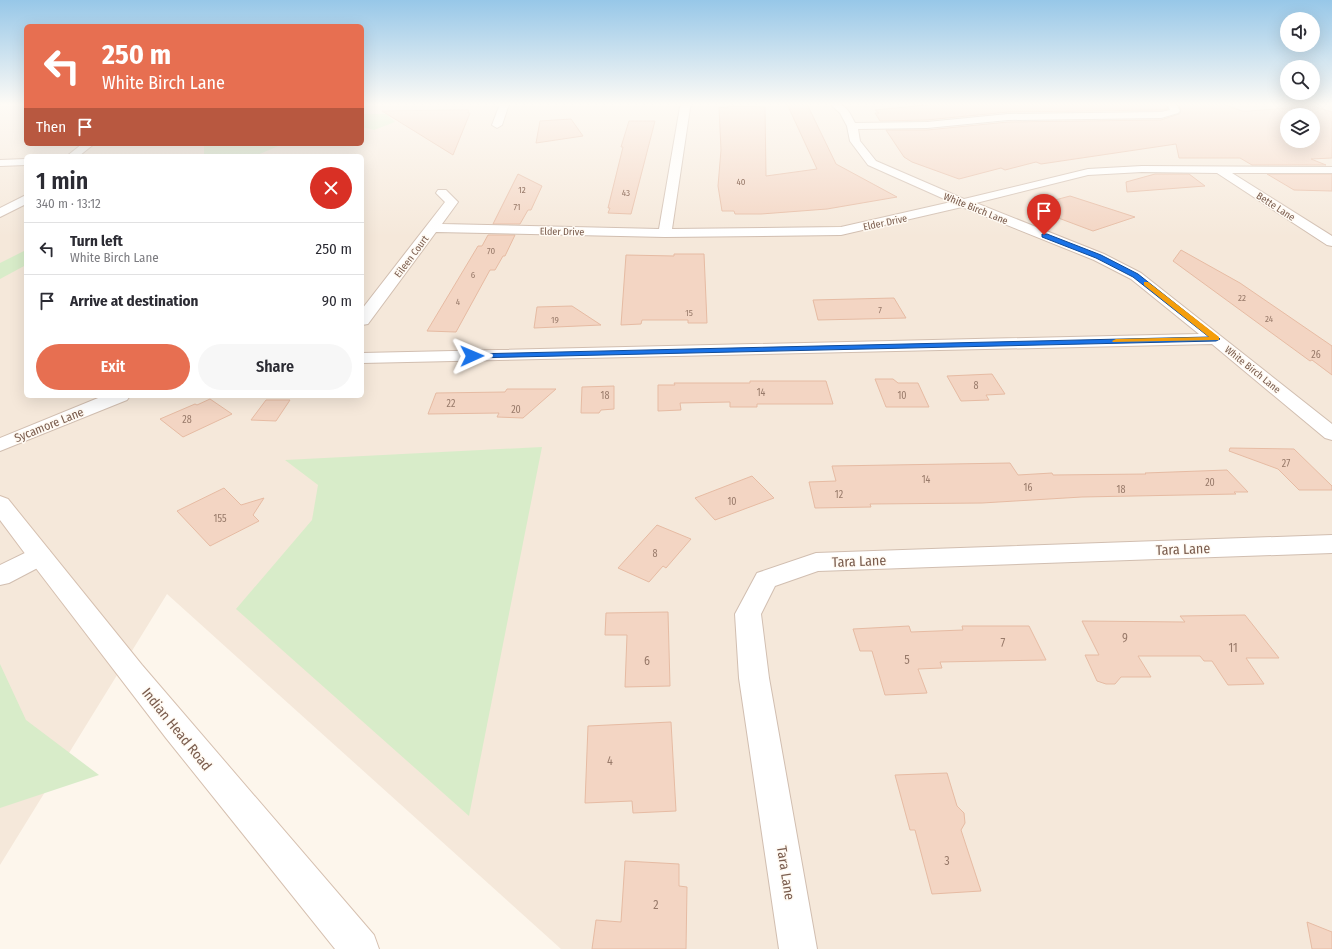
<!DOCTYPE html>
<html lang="en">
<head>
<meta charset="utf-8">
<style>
	:root { --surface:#fff; --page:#f7f7f7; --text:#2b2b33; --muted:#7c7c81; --line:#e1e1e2; --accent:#e76f51 }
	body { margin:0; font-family:"Fira Sans Condensed",sans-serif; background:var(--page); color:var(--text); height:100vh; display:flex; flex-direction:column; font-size:15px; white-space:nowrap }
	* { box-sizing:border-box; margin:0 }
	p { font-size:13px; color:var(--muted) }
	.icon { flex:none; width:22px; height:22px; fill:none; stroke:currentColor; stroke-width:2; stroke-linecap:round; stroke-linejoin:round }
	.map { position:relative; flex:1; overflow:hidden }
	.side { position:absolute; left:24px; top:154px; width:340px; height:244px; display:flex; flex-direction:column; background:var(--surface); border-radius:6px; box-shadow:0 4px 16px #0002 }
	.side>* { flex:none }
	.banner { position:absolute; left:24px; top:24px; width:340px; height:122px; border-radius:6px; box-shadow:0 4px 16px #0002; background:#e76f51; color:#fff; overflow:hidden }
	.fabs { position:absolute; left:1280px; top:12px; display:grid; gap:8px }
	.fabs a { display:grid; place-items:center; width:40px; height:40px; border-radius:50%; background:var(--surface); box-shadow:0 4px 16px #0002; font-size:20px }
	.pin { position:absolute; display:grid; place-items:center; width:34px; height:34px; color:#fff; margin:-41px -17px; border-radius:50% 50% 50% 0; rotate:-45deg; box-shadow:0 0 4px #0007 }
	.pin .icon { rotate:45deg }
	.me { position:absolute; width:44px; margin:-22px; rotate:89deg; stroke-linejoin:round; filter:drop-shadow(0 0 3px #0008) }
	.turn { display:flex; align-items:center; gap:14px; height:84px; padding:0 12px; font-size:18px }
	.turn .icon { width:52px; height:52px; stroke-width:2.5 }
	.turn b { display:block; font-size:28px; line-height:34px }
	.then { display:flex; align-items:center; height:38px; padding:0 12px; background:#0003; gap:8px; font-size:15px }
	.round { display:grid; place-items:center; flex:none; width:42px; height:42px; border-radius:21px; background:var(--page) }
	.overview { display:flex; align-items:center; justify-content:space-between; height:68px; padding:0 12px }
	h1 { font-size:24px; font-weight:600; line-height:30px }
	.button { display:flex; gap:8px; margin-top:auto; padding:8px 12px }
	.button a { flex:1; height:46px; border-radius:24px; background:var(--accent); color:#fff; font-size:16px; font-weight:600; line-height:46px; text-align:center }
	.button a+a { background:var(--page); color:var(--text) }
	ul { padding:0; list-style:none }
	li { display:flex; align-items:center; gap:12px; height:52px; padding:0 12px; border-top:1px solid var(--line) }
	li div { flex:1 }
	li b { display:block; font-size:15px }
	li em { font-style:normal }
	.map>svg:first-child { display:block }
	.residential { fill:#f5e8da; fill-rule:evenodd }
	.green { fill:#d8ecc9 }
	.building { fill:#f3d5c3; stroke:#e6bba3; fill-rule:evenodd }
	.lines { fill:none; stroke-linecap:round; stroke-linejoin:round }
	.minor-casing { stroke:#d1beb0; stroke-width:2 }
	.secondary-casing { stroke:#d6c0b0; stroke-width:2 }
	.minor { fill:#fff; fill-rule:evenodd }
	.secondary { fill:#fff; fill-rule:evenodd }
	.route { fill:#1a73e8; stroke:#114b97 }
	.slow { fill:#f59e0b }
	.labels { text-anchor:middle; stroke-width:3; stroke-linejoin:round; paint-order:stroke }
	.far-number-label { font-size:9px; fill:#987a6a }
	.far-street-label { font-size:10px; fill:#7a5c4d; stroke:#fffaf3 }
	.number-label { font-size:10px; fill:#987a6a }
	.street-label { font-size:12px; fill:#7a5c4d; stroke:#fffaf3 }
	.near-number-label { font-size:12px; fill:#987a6a }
	.near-street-label { font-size:14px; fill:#7a5c4d; stroke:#fffaf3 }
</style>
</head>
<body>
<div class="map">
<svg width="1332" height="949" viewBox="0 0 1332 949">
	<rect width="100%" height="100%" fill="#fdf6ec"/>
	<path class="residential" d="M0,104h26v40h336v-40h970v845h-771l-394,-355 -167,271zM1287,115h26v26h-26zM26,156h336v240h-336z"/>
	<g class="green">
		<path d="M362,114h24l9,8 -21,8 -12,-3z"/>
		<path d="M204,144h79l-28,12h-51z"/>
		<path d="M26,250v15l-26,14v-16z"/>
		<path d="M542,447l-73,369 -233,-207 76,-89 6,-35 -33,-25z"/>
		<path d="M0,664l26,56 73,55 -99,33z"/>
	</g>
	<g class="building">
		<path d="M787,104h20l29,60 61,33 -70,12 -66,5h-26l-1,-3h-12l-4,-25 3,-36 -2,-43 8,1 1,-2 37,1 1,69 51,-7z"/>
		<path d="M936,104h230l2,5 -7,1 -153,2 -81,8 -47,1 -5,-8h4l-4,-3z"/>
		<path d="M1178,104h45l19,7h8l62,-5 20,6v46l-21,1 15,6h-74l-12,-7h-61l-3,-14 -135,20 -5,-2 -31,8 -4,-2 -42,11 -47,-17 -8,-5 -18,-27h41l81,-8 153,-2 18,-6 2,-3zM1287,115h26v26h-26z"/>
		<path d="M454,110h15l-1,3h2l-17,42 -71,-44z"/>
		<path d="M571,119l12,17 -47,7 4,-22z"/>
		<path d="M629,121h26l-24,93 -23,-1 2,-5h-2l15,-61h-2z"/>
		<path d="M518,174l24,12 -11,24h-3l-8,14h-27z"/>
		<path d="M1155,174h34l16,12 -78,6 -1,-10z"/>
		<path d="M1267,174h65v17l-38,-1z"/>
		<path d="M1070,196l65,21 -42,14 -64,-24z"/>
		<path d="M488,235h27l-10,21h-2l-8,14h-5l-34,62 -29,-1 51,-85h4z"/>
		<path d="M1181,250l59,33 92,63v29l-20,-15 -2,1 -137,-100z"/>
		<path d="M674,254h30l3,69h-19v-3h-46l-1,4 -20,1 5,-70 48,1z"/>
		<path d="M894,298l12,20 -88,2 -5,-20z"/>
		<path d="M572,306l29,19 -67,3 3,-21z"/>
		<path d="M992,374l13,20 -19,1 3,5 -28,1 -14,-25z"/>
		<path d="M875,379h18l5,4h20l11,24h-43z"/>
		<path d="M750,381h76l7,23h-76v3h-27v-5l-50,1 1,7 -23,1v-26h17l-1,-2h76z"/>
		<path d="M614,386v23l-13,1 -2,3h-18l1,-26z"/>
		<path d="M507,389h49l-33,29 -26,-1 2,-4 -71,1 8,-21 69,-1z"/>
		<path d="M210,399l22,15 -49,23 -23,-18 35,-15 2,1z"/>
		<path d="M266,400h24l-14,21 -25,-1z"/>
		<path d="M1230,448l64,1 38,37v4h-33l-21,-21 -49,-18z"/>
		<path d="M1010,463l8,12 34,-2 1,2 93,-1 -1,-1 82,-3 21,22h-14l2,2 -154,3 -100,6 -112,1 1,3 -56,1 -6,-26 27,-1 -4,-15z"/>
		<path d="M752,476l22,22 -59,22 -20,-22z"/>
		<path d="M224,488l17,17 23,-7 -11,17 6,6 -49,25 -33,-35z"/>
		<path d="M657,525l34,14 -25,29 -3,-2 -14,16 -31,-14z"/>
		<path d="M668,612l2,74 -45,1 2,-52h-22l1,-22z"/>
		<path d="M1245,615l34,43h-33l18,26 -36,1 -16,-24h-8l-4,-5h-62l13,21h-30l-6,7h-9l-9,-3 -12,-26h14l-17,-34 103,1 -5,-6z"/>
		<path d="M909,626l2,6 52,-2 -1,-4h67l17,34 -106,2 2,6 -24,1 9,24 -42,2 -13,-44h-12l-7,-22z"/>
		<path d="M671,722l5,89 -43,2 -1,-12 -47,2 3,-77z"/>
		<path d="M947,773l10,33 7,7 1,10 -4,7 20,61 -49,3 -17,-64h-5l-15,-55z"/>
		<path d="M625,861l54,3v22l8,1 -1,62h-94l4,-29 25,2z"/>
		<path d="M1307,922l25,10v17h-20z"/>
	</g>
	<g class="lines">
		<defs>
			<g id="minor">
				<path d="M500,104h9l-7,21 -5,3 -5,-3z"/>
				<path d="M682,104h10l-2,4 -18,121 169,-2 110,-25 -83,-37 -18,-24 -3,-15 -7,-13 -10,-9c16,0 18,5 25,19l72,-1 81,-8 153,-2 9,-2 -3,-6h9l4,7 -2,2 -17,5 -153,2 -81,8 -69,1 2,12 16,20 88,38 124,-30 54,-3 190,1v6h-100l100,63v10l-5,-1 -110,-72 -75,-1 -54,3 -112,28 128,51 37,19 191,151v16l-7,-2 -113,-94 -850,19v-10l837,-19 -68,-55 -37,-19 -132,-53 -121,28 -176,2 -229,-5 -68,92 -6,1v-16l83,-107 -9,-9 2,-3h8l12,12 -16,22 217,5 21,-122z"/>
				<path d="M82,144h12l-15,12h-12z"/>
				<path d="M26,159v6l-26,1v-6z"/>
				<path d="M26,195v9l-26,13v-9z"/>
				<path d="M103,396h27l-3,4 -127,51v-13z"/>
				<path d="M1332,535v18l-514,18 -43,15 -14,28 8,64 48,271h-38l-40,-271 -4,-64 22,-41 59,-20z"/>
				<path d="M40,547l9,3 3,6 -3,6 -40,21 -9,2v-20l31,-15z"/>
			</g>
			<path id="secondary" d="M0,496l8,3 134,166 232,270 5,14h-44l-169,-211 -131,-171 -35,-47z"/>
		</defs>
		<use href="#minor" class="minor-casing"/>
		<use href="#secondary" class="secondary-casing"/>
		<use href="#minor" class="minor"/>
		<use href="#secondary" class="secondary"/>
	</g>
	<linearGradient id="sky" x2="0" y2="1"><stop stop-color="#97c7e8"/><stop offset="0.44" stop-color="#fefbf6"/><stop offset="1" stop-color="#fefbf6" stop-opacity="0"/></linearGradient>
	<rect width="1332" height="237" fill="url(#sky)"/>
	<path class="route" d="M1042,234h5l54,21 37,19 82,65 -4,2 -744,17 -3,-2 3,-2 737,-17 -76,-60 -37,-19 -54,-21z"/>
	<path class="slow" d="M1144,282h4l71,55v3l-106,2 -1,-1 4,-2 93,-2 -65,-52z"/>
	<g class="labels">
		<g class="far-number-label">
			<text x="741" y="185">40</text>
			<text x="522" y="193">12</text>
			<text x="626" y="196">43</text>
			<text x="517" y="210">71</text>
			<text x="491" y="254">70</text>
			<text x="473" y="278">6</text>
			<text x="1242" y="301">22</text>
			<text x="458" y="305">4</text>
			<text x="880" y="313">7</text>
			<text x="689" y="316">15</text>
			<text x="1269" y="322">24</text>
			<text x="555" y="323">19</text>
		</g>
		<g class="far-street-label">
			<text transform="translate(1276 206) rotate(33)" y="4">Bette Lane</text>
			<text transform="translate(976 208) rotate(22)" y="4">White Birch Lane</text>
			<text transform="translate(885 222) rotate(-12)" y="4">Elder Drive</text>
			<text transform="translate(562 231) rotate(1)" y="4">Elder Drive</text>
			<text transform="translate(411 256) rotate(-53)" y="4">Eileen Court</text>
			<text transform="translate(1253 369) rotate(39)" y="4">White Birch Lane</text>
		</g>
		<g class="number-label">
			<text x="1316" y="358">26</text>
			<text x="976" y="389">8</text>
			<text x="761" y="396">14</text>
			<text x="605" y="399">18</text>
			<text x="902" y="399">10</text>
			<text x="451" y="407">22</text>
			<text x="516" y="413">20</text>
			<text x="187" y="423">28</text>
			<text x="1286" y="467">27</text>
			<text x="926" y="483">14</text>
			<text x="1210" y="486">20</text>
			<text x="1028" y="491">16</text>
			<text x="1121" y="493">18</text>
			<text x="839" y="498">12</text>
			<text x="732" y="505">10</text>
			<text x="220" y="522">155</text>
			<text x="655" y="557">8</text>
		</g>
		<g class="street-label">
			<text transform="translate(49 425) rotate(-22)" y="4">Sycamore Lane</text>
		</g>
		<g class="near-number-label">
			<text x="1125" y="642">9</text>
			<text x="1003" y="647">7</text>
			<text x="1233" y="652">11</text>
			<text x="907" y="664">5</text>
			<text x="647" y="665">6</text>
			<text x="610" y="765">4</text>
			<text x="947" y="865">3</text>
			<text x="656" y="909">2</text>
		</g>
		<g class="near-street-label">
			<text transform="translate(1183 549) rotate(-2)" y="5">Tara Lane</text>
			<text transform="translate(859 561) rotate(-2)" y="5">Tara Lane</text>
			<text transform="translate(177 729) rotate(51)" y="5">Indian Head Road</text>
			<text transform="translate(786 873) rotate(81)" y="5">Tara Lane</text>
		</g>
	</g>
</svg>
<div class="fabs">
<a><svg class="icon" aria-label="sound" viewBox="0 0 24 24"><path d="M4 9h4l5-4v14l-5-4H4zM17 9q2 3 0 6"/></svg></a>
<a><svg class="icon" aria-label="search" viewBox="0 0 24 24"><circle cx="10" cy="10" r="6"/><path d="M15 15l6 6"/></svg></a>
<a><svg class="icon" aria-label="layers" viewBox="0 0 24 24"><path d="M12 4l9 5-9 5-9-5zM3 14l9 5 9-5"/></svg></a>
</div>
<div class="pin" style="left:1044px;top:235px;background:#d93025"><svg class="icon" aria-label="arrive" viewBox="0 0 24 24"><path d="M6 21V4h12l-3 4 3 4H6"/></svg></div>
<svg class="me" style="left:472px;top:356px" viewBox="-20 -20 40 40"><path d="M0-17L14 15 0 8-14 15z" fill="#1a73e8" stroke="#fff" stroke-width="4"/></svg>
<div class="banner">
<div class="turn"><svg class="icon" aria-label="left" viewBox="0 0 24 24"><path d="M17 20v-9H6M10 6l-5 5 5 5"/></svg><div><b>250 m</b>White Birch Lane</div></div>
<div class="then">Then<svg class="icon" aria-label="arrive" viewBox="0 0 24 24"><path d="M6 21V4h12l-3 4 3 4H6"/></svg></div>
</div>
<section class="side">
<div class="overview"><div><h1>1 min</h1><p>340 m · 13:12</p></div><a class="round" style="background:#d93025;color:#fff"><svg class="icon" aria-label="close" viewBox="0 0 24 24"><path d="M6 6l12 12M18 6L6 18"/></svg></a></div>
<ul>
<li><svg class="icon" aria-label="left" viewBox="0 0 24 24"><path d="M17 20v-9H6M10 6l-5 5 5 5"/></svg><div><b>Turn left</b><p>White Birch Lane</p></div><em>250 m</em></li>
<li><svg class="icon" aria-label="arrive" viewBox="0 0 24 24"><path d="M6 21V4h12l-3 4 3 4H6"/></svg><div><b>Arrive at destination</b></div><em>90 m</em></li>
</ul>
<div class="button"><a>Exit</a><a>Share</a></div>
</section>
</div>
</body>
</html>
